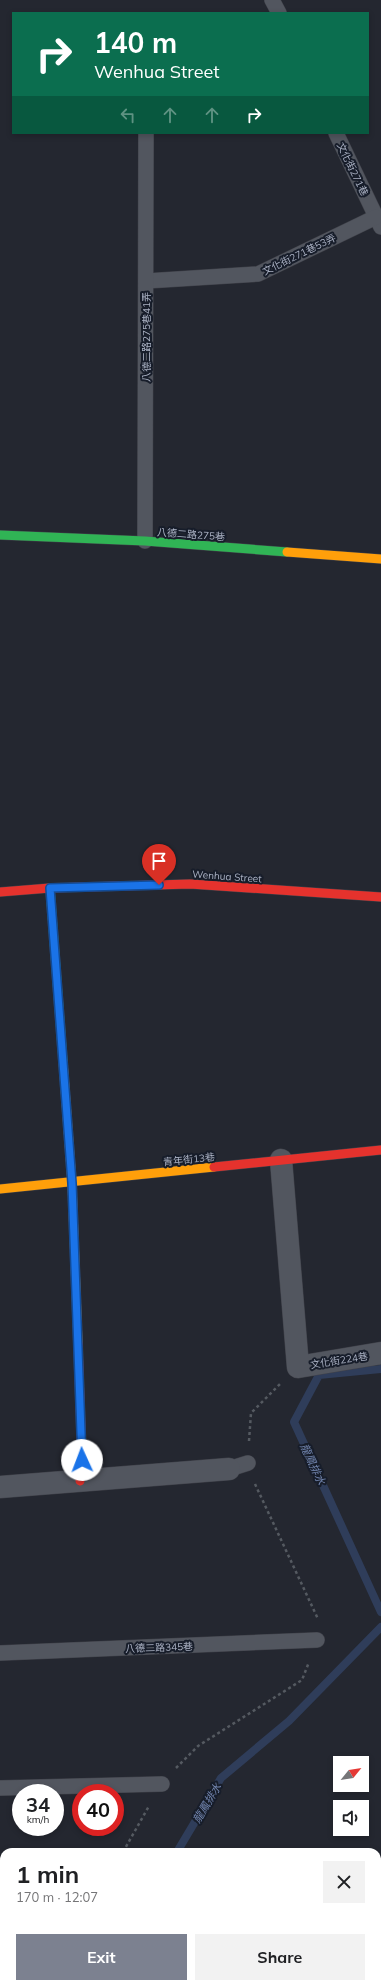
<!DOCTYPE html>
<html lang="en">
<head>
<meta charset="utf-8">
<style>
	:root { --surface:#fff; --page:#f2f2f2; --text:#202124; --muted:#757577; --accent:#7c8190 }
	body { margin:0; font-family:Mulish,"Noto Sans TC",sans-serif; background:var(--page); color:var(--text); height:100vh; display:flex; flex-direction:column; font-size:15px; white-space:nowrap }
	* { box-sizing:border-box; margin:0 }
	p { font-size:13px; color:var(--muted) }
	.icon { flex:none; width:22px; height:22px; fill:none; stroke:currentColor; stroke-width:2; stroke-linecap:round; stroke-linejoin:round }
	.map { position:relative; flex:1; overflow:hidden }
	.drawer { position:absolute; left:0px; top:1848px; width:381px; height:140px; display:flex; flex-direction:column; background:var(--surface); border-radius:12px 12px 0 0; box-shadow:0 2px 6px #0003 }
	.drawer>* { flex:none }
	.hud { position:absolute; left:12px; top:12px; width:357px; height:122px; border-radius:0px; box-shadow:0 2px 6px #0003; background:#0b6e4f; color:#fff; overflow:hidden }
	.needle { width:26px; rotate:60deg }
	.tools { position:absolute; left:333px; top:1756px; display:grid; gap:8px }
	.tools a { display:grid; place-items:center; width:36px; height:36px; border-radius:0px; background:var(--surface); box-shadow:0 2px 6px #0003; font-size:20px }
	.speed { position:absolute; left:12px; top:1784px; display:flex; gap:8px; font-size:20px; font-weight:700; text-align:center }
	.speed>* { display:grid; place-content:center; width:52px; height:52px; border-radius:50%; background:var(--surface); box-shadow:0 2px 6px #0003; line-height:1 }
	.speed small { font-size:10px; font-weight:400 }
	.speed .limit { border:6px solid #d22; background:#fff; color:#111 }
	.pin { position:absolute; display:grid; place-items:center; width:34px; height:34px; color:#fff; margin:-41px -17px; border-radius:50% 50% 50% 0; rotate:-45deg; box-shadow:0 0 4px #0007 }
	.pin .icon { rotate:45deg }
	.me { position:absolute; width:44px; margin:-22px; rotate:358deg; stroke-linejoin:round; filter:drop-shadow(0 0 3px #0008) }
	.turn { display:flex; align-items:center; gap:14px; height:84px; padding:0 16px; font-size:18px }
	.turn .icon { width:52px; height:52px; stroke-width:2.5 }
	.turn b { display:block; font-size:28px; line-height:34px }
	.lanes { display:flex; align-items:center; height:38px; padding:0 16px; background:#0003; justify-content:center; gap:20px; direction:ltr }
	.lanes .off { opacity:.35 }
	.round { display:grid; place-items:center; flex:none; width:42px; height:42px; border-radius:0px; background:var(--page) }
	.summary { display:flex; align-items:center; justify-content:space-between; height:68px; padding:0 16px }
	h1 { font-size:24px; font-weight:700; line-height:30px }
	.button { display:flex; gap:8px; margin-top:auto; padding:8px 16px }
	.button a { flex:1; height:46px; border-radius:0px; background:var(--accent); color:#fff; font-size:16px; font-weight:700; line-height:46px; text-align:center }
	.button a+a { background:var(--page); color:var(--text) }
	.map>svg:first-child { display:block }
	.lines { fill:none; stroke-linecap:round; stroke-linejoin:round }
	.stream { stroke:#2f3d5a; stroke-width:8 }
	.lane-casing { stroke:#40424a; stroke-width:16 }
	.street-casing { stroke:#40424a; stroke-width:23 }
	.fast-casing { stroke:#40424a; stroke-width:10 }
	.slow-casing { stroke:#40424a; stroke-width:10 }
	.jam-casing { stroke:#40424a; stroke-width:10 }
	.path { stroke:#555a61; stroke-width:2.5; stroke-dasharray:3 3; stroke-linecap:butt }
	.lane { stroke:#52565f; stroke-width:15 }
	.street { stroke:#52565f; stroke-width:22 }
	.fast { stroke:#30b455; stroke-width:9 }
	.slow { stroke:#ff9f0a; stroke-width:9 }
	.jam { stroke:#e5322d; stroke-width:9 }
	.route-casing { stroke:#114b97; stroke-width:10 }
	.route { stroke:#1a73e8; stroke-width:7 }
	.labels { text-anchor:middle; stroke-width:4; stroke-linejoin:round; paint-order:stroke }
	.street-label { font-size:10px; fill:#abb2c4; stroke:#171d2a }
	.water-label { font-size:11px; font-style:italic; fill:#7285ae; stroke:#171d2a }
</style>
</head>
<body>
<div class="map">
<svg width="381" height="1988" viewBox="0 0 381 1988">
	<rect width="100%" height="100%" fill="#242730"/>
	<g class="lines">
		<g class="stream">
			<path d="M381,1369l-62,6 -25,47 87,190"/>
			<path d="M177,1852l44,-74 68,-57 92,-94"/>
			<path d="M124,1984l2,4"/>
		</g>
		<defs>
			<g id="lane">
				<path d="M272,0l7,13"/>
				<path d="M336,133l45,94"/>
				<path d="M146,281l112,-7 118,-57"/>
				<path d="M145,541l1,-408"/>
				<path d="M229,1469l19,-6"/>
				<path d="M0,1653l317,-13"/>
				<path d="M0,1788l162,-4"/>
				<path d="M0,1919l4,-1"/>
			</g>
			<g id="street">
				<path d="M281,1160l17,207 83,-14"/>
				<path d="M0,1487l229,-18"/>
			</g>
			<g id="fast">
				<path d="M0,535l145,6 142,11"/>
				<path d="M50,888l13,173"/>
			</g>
			<g id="slow">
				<path d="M287,552l94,7"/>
				<path d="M63,1061l9,122 6,160"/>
				<path d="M0,1189l214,-22"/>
			</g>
			<g id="jam">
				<path d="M0,892l50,-4 140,-4 191,13"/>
				<path d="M214,1167l167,-17"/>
				<path d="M78,1343l4,117 -2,21"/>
			</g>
		</defs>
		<use href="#lane" class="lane-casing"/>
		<use href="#street" class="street-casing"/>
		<use href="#fast" class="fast-casing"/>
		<use href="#slow" class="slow-casing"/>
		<use href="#jam" class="jam-casing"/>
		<g class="path">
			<path d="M249,1441l2,-28 29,-29"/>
			<path d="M255,1484l63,135"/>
			<path d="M176,1768l22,-22 104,-66 7,-18"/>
			<path d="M123,1852l26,-46"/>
			<path d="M82,1988l1,-4"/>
		</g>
		<use href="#lane" class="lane"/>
		<use href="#street" class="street"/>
		<use href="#fast" class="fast"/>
		<use href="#slow" class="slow"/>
		<use href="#jam" class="jam"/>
	</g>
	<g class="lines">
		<defs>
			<path id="route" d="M82,1460l-10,-277 -22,-295 109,-3"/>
		</defs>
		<use href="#route" class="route-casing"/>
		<use href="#route" class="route"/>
	</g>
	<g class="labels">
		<g class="street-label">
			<text transform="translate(353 169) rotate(64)" y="4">文化街271巷</text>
			<text transform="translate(299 254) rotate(-26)" y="4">文化街271巷53弄</text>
			<text transform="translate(146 337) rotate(-90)" y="4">八德二路275巷41弄</text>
			<text transform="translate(191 534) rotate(4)" y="4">八德二路275巷</text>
			<text transform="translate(227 876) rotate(4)" y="4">Wenhua Street</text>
			<text transform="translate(189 1159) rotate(-6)" y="4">青年街13巷</text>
			<text transform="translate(339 1360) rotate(-9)" y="4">文化街224巷</text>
			<text transform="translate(159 1647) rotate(-2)" y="4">八德二路345巷</text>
		</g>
		<g class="water-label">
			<text transform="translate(313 1464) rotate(65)" y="4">龍鳳排水</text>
			<text transform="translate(207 1803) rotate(-59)" y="4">龍鳳排水</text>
		</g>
	</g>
</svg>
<div class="tools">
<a><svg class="needle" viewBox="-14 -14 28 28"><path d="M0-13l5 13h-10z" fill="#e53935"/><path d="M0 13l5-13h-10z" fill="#757577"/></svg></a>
<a><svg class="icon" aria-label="sound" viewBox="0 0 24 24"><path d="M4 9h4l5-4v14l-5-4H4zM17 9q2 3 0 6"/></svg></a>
</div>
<div class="speed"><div>34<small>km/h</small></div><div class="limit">40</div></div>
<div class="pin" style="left:159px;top:885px;background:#d93025"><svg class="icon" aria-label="arrive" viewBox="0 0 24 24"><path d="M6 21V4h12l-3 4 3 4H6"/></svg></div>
<svg class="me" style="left:82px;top:1460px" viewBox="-20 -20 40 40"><circle r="19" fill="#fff"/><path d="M0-13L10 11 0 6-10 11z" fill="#1a73e8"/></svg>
<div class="hud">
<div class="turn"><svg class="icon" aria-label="right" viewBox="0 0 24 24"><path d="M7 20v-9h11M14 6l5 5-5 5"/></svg><div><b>140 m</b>Wenhua Street</div></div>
<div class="lanes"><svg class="icon off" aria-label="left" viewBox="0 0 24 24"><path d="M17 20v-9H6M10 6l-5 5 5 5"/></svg><svg class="icon off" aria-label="ahead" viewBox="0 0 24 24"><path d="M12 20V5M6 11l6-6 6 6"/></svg><svg class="icon off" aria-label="ahead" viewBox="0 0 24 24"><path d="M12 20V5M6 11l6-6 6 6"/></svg><svg class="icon" aria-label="right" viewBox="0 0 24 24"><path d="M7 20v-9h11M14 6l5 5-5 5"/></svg></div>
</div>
<section class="drawer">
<div class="summary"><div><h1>1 min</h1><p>170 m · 12:07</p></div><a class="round"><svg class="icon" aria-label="close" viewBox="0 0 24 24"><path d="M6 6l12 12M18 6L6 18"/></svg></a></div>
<div class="button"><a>Exit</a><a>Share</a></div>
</section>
</div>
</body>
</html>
